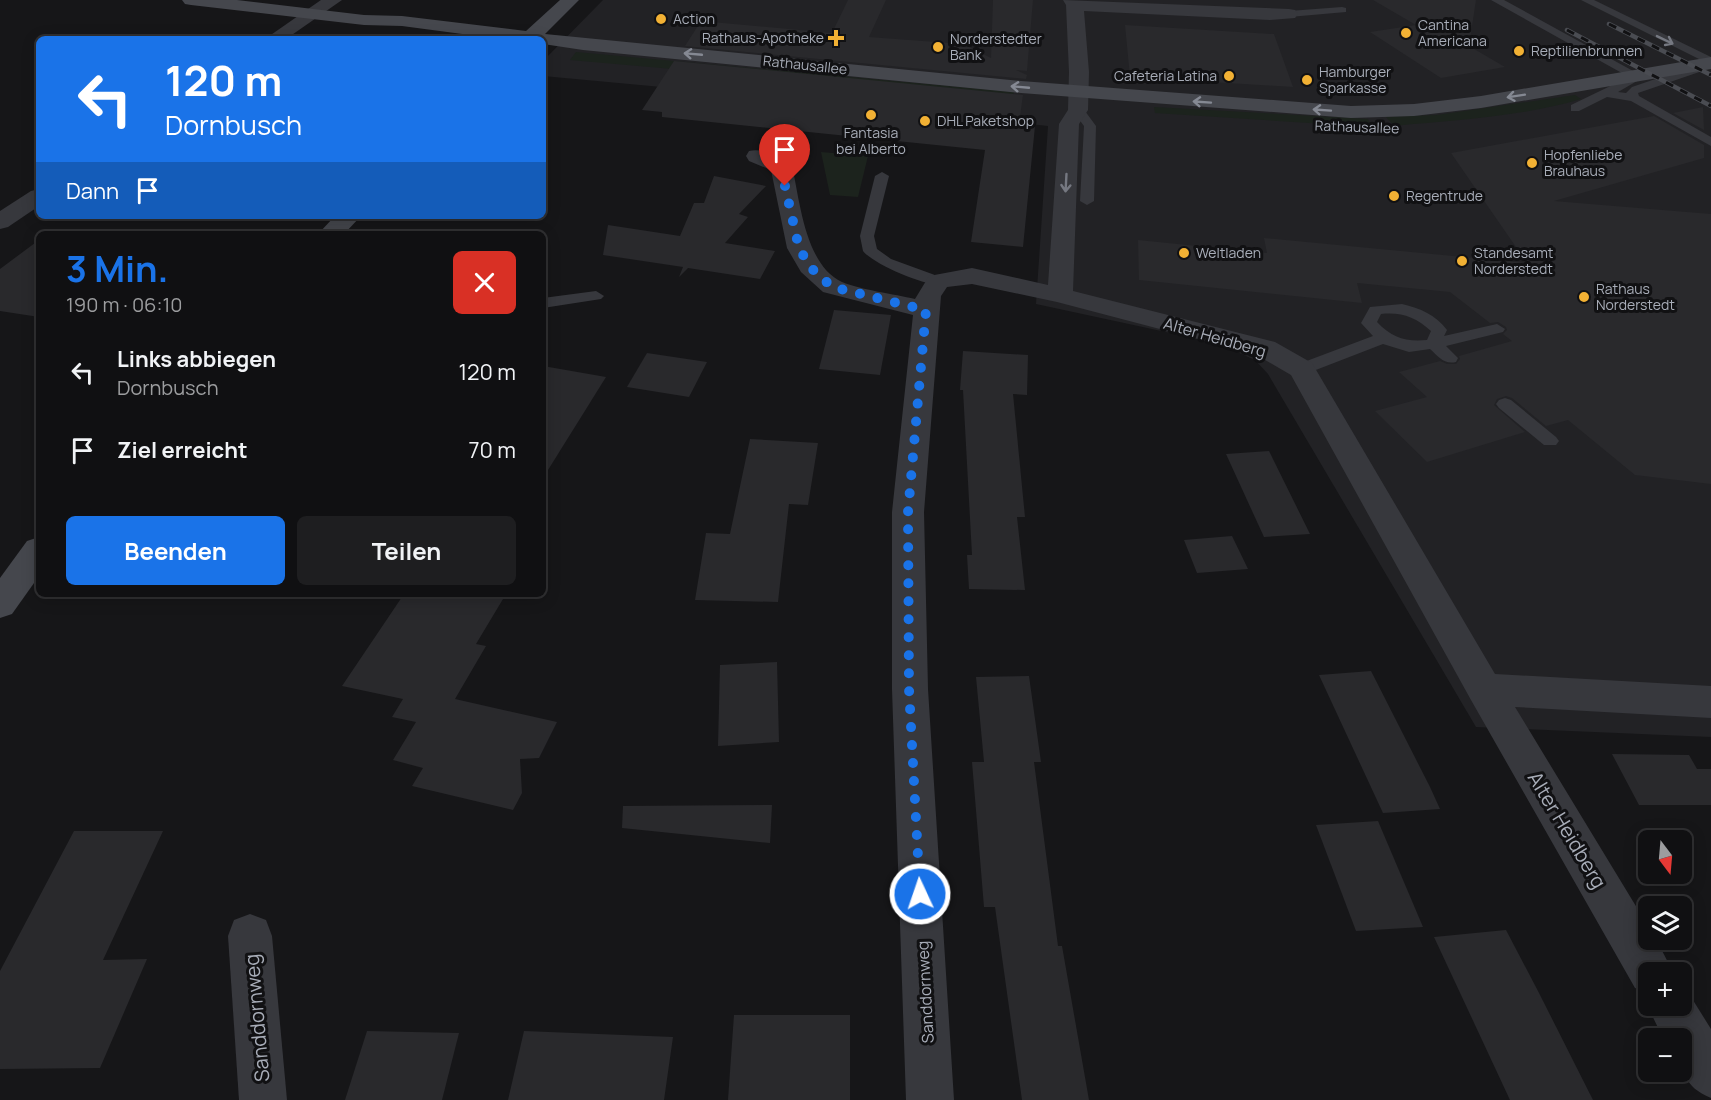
<!DOCTYPE html>
<html lang="de">
<head>
<meta charset="utf-8">
<style>
	:root { --surface:#101012; --page:#1e1e20; --text:#f1f3f6; --muted:#9c9d9f; --line:#303032; --accent:#1a73e8 }
	body { margin:0; font-family:Manrope,sans-serif; background:var(--page); color:var(--text); height:100vh; display:flex; flex-direction:column; font-size:22px; white-space:nowrap }
	* { box-sizing:border-box; margin:0 }
	p { font-size:20px; color:var(--muted) }
	.icon { flex:none; width:33px; height:33px; fill:none; stroke:currentColor; stroke-width:2; stroke-linecap:round; stroke-linejoin:round }
	.map { position:relative; flex:1; overflow:hidden }
	.drawer { position:absolute; left:36px; top:231px; width:510px; height:366px; display:flex; flex-direction:column; background:var(--surface); border-radius:9px; box-shadow:0 3px 15px #0003,0 0 0 2px var(--line) }
	.drawer>* { flex:none }
	.hud { position:absolute; left:36px; top:36px; width:510px; height:183px; border-radius:9px; box-shadow:0 3px 15px #0003,0 0 0 2px var(--line); background:#1a73e8; color:#fff; overflow:hidden }
	.needle { width:39px; rotate:164deg }
	.buttons { position:absolute; left:1638px; top:830px; display:grid; gap:12px }
	.buttons a { display:grid; place-items:center; width:54px; height:54px; border-radius:9px; background:var(--surface); box-shadow:0 3px 15px #0003,0 0 0 2px var(--line); font-size:30px }
	.pin { position:absolute; display:grid; place-items:center; width:51px; height:51px; color:#fff; margin:-62px -26px; border-radius:50% 50% 50% 0; rotate:-45deg; box-shadow:0 0 6px #0007 }
	.pin .icon { rotate:45deg }
	.me { position:absolute; width:66px; margin:-33px; rotate:357deg; stroke-linejoin:round; filter:drop-shadow(0 0 4px #0008) }
	.turn { display:flex; align-items:center; gap:21px; height:126px; padding:0 30px; font-size:27px }
	.turn .icon { width:78px; height:78px; stroke-width:2.5 }
	.turn b { display:block; font-size:42px; line-height:51px }
	.then { display:flex; align-items:center; height:57px; padding:0 30px; background:#0003; gap:12px; font-size:22px }
	.round { display:grid; place-items:center; flex:none; width:63px; height:63px; border-radius:9px; background:var(--page) }
	.overview { display:flex; align-items:center; justify-content:space-between; height:102px; padding:0 30px }
	h1 { font-size:36px; font-weight:700; line-height:45px; color:var(--accent) }
	.cta { display:flex; gap:12px; margin-top:auto; padding:12px 30px }
	.cta a { flex:1; height:69px; border-radius:9px; background:var(--accent); color:#fff; font-size:24px; font-weight:700; line-height:69px; text-align:center }
	.cta a+a { background:var(--page); color:var(--text) }
	ul { padding:0; list-style:none }
	li { display:flex; align-items:center; gap:18px; height:78px; padding:0 30px }
	li div { flex:1 }
	li b { display:block; font-size:22px }
	li em { font-style:normal }
	.map>svg:first-child { display:block }
	.built { fill:#222225 }
	.green { fill:#1c231d }
	.building { fill:#29292c }
	.lines { fill:none; stroke-linecap:round; stroke-linejoin:round }
	.lane { fill:#37383d; fill-rule:evenodd }
	.street { fill:#37383d; fill-rule:evenodd }
	.secondary { fill:#45474d; fill-rule:evenodd }
	.rail-casing { stroke:#4a4c52; stroke-width:4.5 }
	.rail { stroke:#111113; stroke-width:3; stroke-dasharray:8; stroke-linecap:butt }
	.oneway { stroke:#757881 }
	.oneway2 { stroke:#858993 }
	.route { stroke:#1a73e8; stroke-width:10; stroke-dasharray:0 18 }
	.poi-dot { fill:#f2b134; stroke:#111113; stroke-width:2 }
	.labels { text-anchor:middle; stroke-width:6; stroke-linejoin:round; paint-order:stroke }
	.far-poi-label { font-size:14px; fill:#a8adb8; stroke:#111113; text-anchor:start }
	.far-street-label { font-size:14px; fill:#a8adb8; stroke:#111113 }
	.street-label { font-size:16px; fill:#a8adb8; stroke:#111113 }
	.near-street-label { font-size:20px; fill:#a8adb8; stroke:#111113 }
</style>
</head>
<body>
<div class="map">
<svg width="1711" height="1100" viewBox="0 0 1711 1100">
	<rect width="100%" height="100%" fill="#161618"/>
	<path class="built" d="M603,0h1108v737l-235,-10 -208,-353 -13,-14 -38,-17 -181,-39 12,-178 -194,-21 -311,-29v-15z"/>
	<g class="green">
		<path d="M576,52l438,40 -2,7 -442,-39z"/>
		<path d="M1575,95l6,4c-60,18 -125,21 -187,27l-8,-9 51,-2z"/>
		<path d="M1154,107l214,12 4,8 -217,-14z"/>
		<path d="M821,152l47,4 -10,41 -28,-2z"/>
	</g>
	<g class="building">
		<path d="M848,0h38l-17,37 94,7 28,14 2,-58h40l-6,71 -11,-1 11,5 -1,4 -341,-33 16,-25 131,12z"/>
		<path d="M1373,0h103l-7,46 36,21 -64,11 -71,-46 46,-7z"/>
		<path d="M1125,25l149,9 19,53 -163,-10z"/>
		<path d="M674,61l349,34 -4,29 16,2 -12,121 -52,-5 14,-92 -323,-33v-5l-20,-2z"/>
		<path d="M1703,107l1,23 -31,-17z"/>
		<path d="M1654,116l50,29v13l-150,43 157,13v270l-76,-9 -67,-55 -22,6 -34,-28 -6,-2 -9,3 -3,6 31,27 -98,30 -52,-51 52,-14 -28,-25 41,-11 7,3h9l4,-5 -1,-3 53,-15 -9,-7 4,-4 -1,-3 -8,-5 -8,1 -40,-31 -93,-9 5,20 -223,-23 -1,-40 129,13 -3,-15 263,25 -76,-110z"/>
		<path d="M714,176l52,10 -27,28 9,3 -23,26 50,8 -15,28 -72,-11 -9,9 4,-10 -80,-12 5,-30 72,11 14,-33h10z"/>
		<path d="M39,240v77l-39,-6v-42z"/>
		<path d="M834,310l57,5 -11,60 -61,-6z"/>
		<path d="M963,351l65,4 -1,40 -14,-1 12,123h-8l8,73 -56,-1 -2,-34h5l-9,-165h-3z"/>
		<path d="M647,353l60,9 -18,35 -62,-10z"/>
		<path d="M543,366l63,11 -63,101z"/>
		<path d="M750,439l68,4 -10,62 -19,-1 -11,98 -83,-2 11,-67 24,1z"/>
		<path d="M1269,451l41,83 -46,3 -38,-83z"/>
		<path d="M1232,536l16,33 -51,4 -13,-33z"/>
		<path d="M404,594h102l-30,50 10,2 -31,53 102,23 -18,36 -19,1 2,34 -9,17 -101,-24 11,-18 -30,-8 23,-38 -24,-5 11,-18 -61,-13z"/>
		<path d="M777,662l2,80 -61,4 2,-81z"/>
		<path d="M1371,671l59,116 10,22 -57,4 -64,-138z"/>
		<path d="M1029,676l12,86h-7l24,184h4l27,154h-67l-27,-193h-11l-12,-145h12l-8,-85z"/>
		<path d="M1612,754l77,1 8,14h14v36h-72z"/>
		<path d="M772,805l-2,38 -148,-15 1,-22z"/>
		<path d="M1378,821l45,106 -67,4 -40,-106z"/>
		<path d="M74,831h89l-60,129 44,-1 -47,109 -100,1v-98z"/>
		<path d="M1506,930l33,63 54,107h-83l-76,-163z"/>
		<path d="M734,1015h116v85h-122z"/>
		<path d="M367,1031l92,2 -17,67h-97z"/>
		<path d="M524,1031l149,6 -9,63h-156z"/>
	</g>
	<g class="lines">
		<g class="lane">
			<path d="M1491,0h13l140,77 -26,15 8,1 6,-6 73,-25 -124,-62h13l117,57v11l-73,25 1,3 72,41v9l-80,-45 -24,-4 -28,14h-8v-6l58,-28z"/>
			<path d="M1342,7l4,1v4l-57,5 -5,-3 5,-3z"/>
			<path d="M1078,106l4,1 14,19 -2,75 -7,4 -7,-4 4,-75 -12,-16z"/>
			<path d="M882,172l7,4 -15,60 3,13 14,10 52,19 3,3 -3,3c-15,4 -70,-20 -80,-33l-3,-15 15,-60z"/>
			<path d="M596,291l8,5 -3,3 -58,9v-10z"/>
			<path d="M1402,304c18,4 34,11 45,26l-3,6 53,-12 8,5 -2,3 -57,14 12,12 -2,4c-12,3 -18,-6 -26,-13l-21,3 -26,-8 -75,29h-12l-2,-4 2,-4 77,-29 -12,-13 9,-16zM1381,314c21,-2 34,3 50,17l-4,9c-21,2 -35,-2 -50,-18z"/>
			<path d="M1505,398l6,2 45,37 3,4 -3,4h-12l-45,-37 -3,-4 3,-4z"/>
		</g>
		<g class="street">
			<path d="M321,0h21l-56,39h-21z"/>
			<path d="M1063,0l226,9 6,1 3,4 -3,4 -25,2 -186,-9 5,61 -1,38 -9,14 -6,167 202,51 37,21 183,311 216,12v32l-196,-11 133,219v13h8l17,33h-25v21l-13,-5 -164,-288 -180,-325 -36,-21 -198,-52 -85,-18 -25,3 -6,9 -17,216 4,177 26,411h-48l-14,-411v-177l21,-197 -90,-23 -22,-20 -14,-24 -16,-78 -22,-9 -3,-5 3,-5c13,-3 36,4 43,15 8,35 13,99 50,116 19,8 52,12 73,17l14,-23 43,-8 76,17 11,-161 9,-14 1,-38 -3,-67z"/>
			<path d="M39,189v17l-31,21 -8,2v-18l31,-20z"/>
			<path d="M250,914l16,6 6,16 15,164h-48l-11,-164 6,-16z"/>
			<path d="M1682,987l4,2 25,40v69c-31,-13 -29,-30 -29,-60h-19l-16,-33 1,-3v3h34z"/>
		</g>
		<g class="secondary">
			<path d="M182,0h55l127,15 38,1 124,15 34,-31h19l-34,34 476,47 330,25 63,-2 67,-8 230,-39v12l-230,39 -67,8 -63,2 -330,-25 -438,-43 -40,-6v-5h-43l-98,-13 -38,-1 -173,-20 -6,-1z"/>
			<path d="M335,216h26l-17,18h-26z"/>
			<path d="M39,537v39l-27,38 -12,4v-40l27,-37z"/>
		</g>
		<defs>
			<g id="rail">
				<path d="M1609,24l102,51"/>
				<path d="M1567,30l144,76"/>
			</g>
		</defs>
		<use href="#rail" class="rail-casing"/>
		<use href="#rail" class="rail"/>
	</g>
	<defs><path id="oneway-shaft" d="M-6 0H5M1.5-3L5.5 0L1.5 3" fill="none" stroke-width="1.6" stroke-linecap="round" stroke-linejoin="round" transform="scale(1.5)"/></defs>
	<g class="oneway">
		<use href="#oneway-shaft" transform="translate(1665 40) rotate(26)"/>
		<use href="#oneway-shaft" transform="translate(1066 183) rotate(93)"/>
	</g>
	<g class="oneway2">
		<use href="#oneway-shaft" transform="translate(693 54) rotate(-175)"/>
		<use href="#oneway-shaft" transform="translate(1020 87) rotate(-175)"/>
		<use href="#oneway-shaft" transform="translate(1516 96) rotate(171)"/>
		<use href="#oneway-shaft" transform="translate(1202 102) rotate(-176)"/>
		<use href="#oneway-shaft" transform="translate(1322 110) rotate(-176)"/>
	</g>
	<g class="lines">
		<path class="route" d="M785,186l14,62 11,19 22,20 94,23 -18,202 1,177 11,205"/>
	</g>
	<g class="poi-dot">
		<circle cx="661" cy="19" r="6"/>
		<circle cx="1406" cy="33" r="6"/>
		<path d="M833 29h6v6h6v6h-6v6h-6v-6h-6v-6h6z"/>
		<circle cx="938" cy="47" r="6"/>
		<circle cx="1519" cy="51" r="6"/>
		<circle cx="1229" cy="76" r="6"/>
		<circle cx="1307" cy="80" r="6"/>
		<circle cx="871" cy="115" r="6"/>
		<circle cx="925" cy="121" r="6"/>
		<circle cx="1532" cy="163" r="6"/>
		<circle cx="1394" cy="196" r="6"/>
		<circle cx="1184" cy="253" r="6"/>
		<circle cx="1462" cy="261" r="6"/>
		<circle cx="1584" cy="297" r="6"/>
	</g>
	<g class="labels">
		<g class="far-poi-label">
			<text x="673" y="24">Action</text>
			<text x="1418" y="30">Cantina<tspan x="1418" dy="16">Americana</tspan></text>
			<text x="824" y="43" text-anchor="end">Rathaus-Apotheke</text>
			<text x="950" y="44">Norderstedter<tspan x="950" dy="16">Bank</tspan></text>
			<text x="1531" y="56">Reptilienbrunnen</text>
			<text x="1319" y="77">Hamburger<tspan x="1319" dy="16">Sparkasse</tspan></text>
			<text x="1217" y="81" text-anchor="end">Cafeteria Latina</text>
			<text x="937" y="126">DHL Paketshop</text>
			<text x="871" y="138" text-anchor="middle">Fantasia<tspan x="871" dy="16">bei Alberto</tspan></text>
			<text x="1544" y="160">Hopfenliebe<tspan x="1544" dy="16">Brauhaus</tspan></text>
			<text x="1406" y="201">Regentrude</text>
			<text x="1196" y="258">Weltladen</text>
			<text x="1474" y="258">Standesamt<tspan x="1474" dy="16">Norderstedt</tspan></text>
			<text x="1596" y="294">Rathaus<tspan x="1596" dy="16">Norderstedt</tspan></text>
		</g>
		<g class="far-street-label">
			<text transform="translate(805 65) rotate(6)" y="5">Rathausallee</text>
			<text transform="translate(1357 127) rotate(2)" y="5">Rathausallee</text>
		</g>
		<g class="street-label">
			<text transform="translate(1215 337) rotate(16)" y="6">Alter Heidberg</text>
			<text transform="translate(925 992) rotate(-93)" y="6">Sanddornweg</text>
		</g>
		<g class="near-street-label">
			<text transform="translate(1567 830) rotate(59)" y="7">Alter Heidberg</text>
			<text transform="translate(257 1018) rotate(-95)" y="7">Sanddornweg</text>
		</g>
	</g>
</svg>
<div class="buttons">
<a><svg class="needle" viewBox="-14 -14 28 28"><path d="M0-13l5 13h-10z" fill="#e53935"/><path d="M0 13l5-13h-10z" fill="#9c9d9f"/></svg></a>
<a><svg class="icon" aria-label="layers" viewBox="0 0 24 24"><path d="M12 4l9 5-9 5-9-5zM3 14l9 5 9-5"/></svg></a>
<a>+</a>
<a>−</a>
</div>
<div class="pin" style="left:785px;top:186px;background:#d93025"><svg class="icon" aria-label="arrive" viewBox="0 0 24 24"><path d="M6 21V4h12l-3 4 3 4H6"/></svg></div>
<svg class="me" style="left:920px;top:894px" viewBox="-20 -20 40 40"><circle r="17" fill="#1a73e8" stroke="#fff" stroke-width="3"/><path d="M0-11L8 9 0 5-8 9z" fill="#fff"/></svg>
<div class="hud">
<div class="turn"><svg class="icon" aria-label="left" viewBox="0 0 24 24"><path d="M17 20v-9H6M10 6l-5 5 5 5"/></svg><div><b>120 m</b>Dornbusch</div></div>
<div class="then">Dann<svg class="icon" aria-label="arrive" viewBox="0 0 24 24"><path d="M6 21V4h12l-3 4 3 4H6"/></svg></div>
</div>
<section class="drawer">
<div class="overview"><div><h1>3 Min.</h1><p>190 m · 06:10</p></div><a class="round" style="background:#d93025;color:#fff"><svg class="icon" aria-label="close" viewBox="0 0 24 24"><path d="M6 6l12 12M18 6L6 18"/></svg></a></div>
<ul>
<li><svg class="icon" aria-label="left" viewBox="0 0 24 24"><path d="M17 20v-9H6M10 6l-5 5 5 5"/></svg><div><b>Links abbiegen</b><p>Dornbusch</p></div><em>120 m</em></li>
<li><svg class="icon" aria-label="arrive" viewBox="0 0 24 24"><path d="M6 21V4h12l-3 4 3 4H6"/></svg><div><b>Ziel erreicht</b></div><em>70 m</em></li>
</ul>
<div class="cta"><a>Beenden</a><a>Teilen</a></div>
</section>
</div>
</body>
</html>
